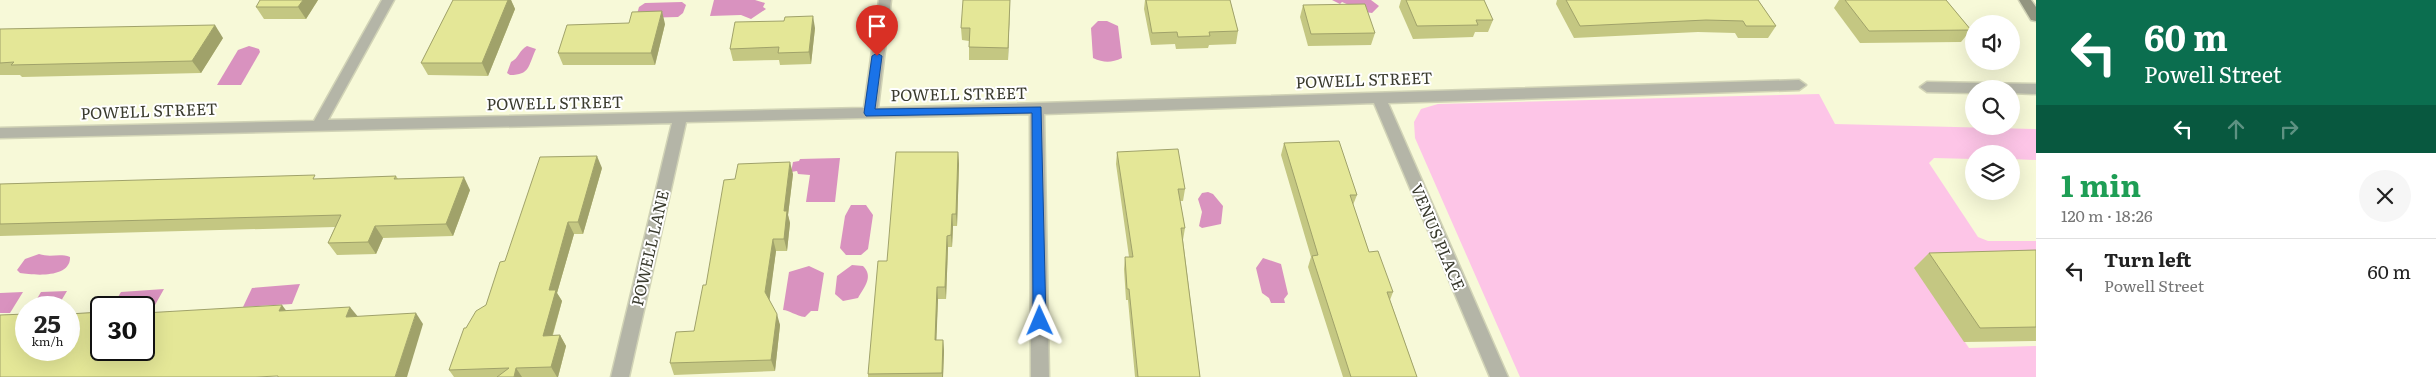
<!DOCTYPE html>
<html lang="en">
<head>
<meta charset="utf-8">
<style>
	:root { --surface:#fff; --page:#f6f6f6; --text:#222; --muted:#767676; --line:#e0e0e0 }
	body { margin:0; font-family:Literata,serif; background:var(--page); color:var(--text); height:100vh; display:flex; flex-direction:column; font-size:19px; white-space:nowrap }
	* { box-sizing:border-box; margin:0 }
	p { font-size:16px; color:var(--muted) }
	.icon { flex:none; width:28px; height:28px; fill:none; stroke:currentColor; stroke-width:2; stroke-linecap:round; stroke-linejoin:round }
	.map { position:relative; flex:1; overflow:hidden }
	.details { display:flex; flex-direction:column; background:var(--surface); width:400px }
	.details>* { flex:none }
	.top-card { background:#0b6e4f; color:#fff; overflow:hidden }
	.fabs { position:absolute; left:1965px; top:15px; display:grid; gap:10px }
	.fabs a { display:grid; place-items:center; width:55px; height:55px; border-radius:50%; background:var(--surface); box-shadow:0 5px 20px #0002; font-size:25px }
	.speed { position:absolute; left:15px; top:296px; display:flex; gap:10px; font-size:25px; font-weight:700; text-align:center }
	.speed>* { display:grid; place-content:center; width:65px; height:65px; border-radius:50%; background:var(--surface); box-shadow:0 5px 20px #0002; line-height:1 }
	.speed small { font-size:12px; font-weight:400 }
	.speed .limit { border:2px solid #111; border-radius:8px; background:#fff; color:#111 }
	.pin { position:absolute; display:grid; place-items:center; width:42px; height:42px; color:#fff; margin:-51px -21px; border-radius:50% 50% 50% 0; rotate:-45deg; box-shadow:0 0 5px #0007 }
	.pin .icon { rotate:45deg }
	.me { position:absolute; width:55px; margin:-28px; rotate:359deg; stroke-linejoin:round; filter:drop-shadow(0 0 4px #0008) }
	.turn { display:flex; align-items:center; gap:18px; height:105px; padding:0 25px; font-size:22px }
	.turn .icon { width:65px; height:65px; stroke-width:2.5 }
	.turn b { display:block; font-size:35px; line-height:42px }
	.lanes { display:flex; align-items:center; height:48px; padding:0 25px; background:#0003; justify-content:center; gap:25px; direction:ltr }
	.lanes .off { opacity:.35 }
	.round { display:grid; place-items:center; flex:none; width:52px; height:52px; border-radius:26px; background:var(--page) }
	.head { display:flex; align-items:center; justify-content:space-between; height:85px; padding:0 25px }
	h1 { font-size:30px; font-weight:700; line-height:38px; color:#1e9e55 }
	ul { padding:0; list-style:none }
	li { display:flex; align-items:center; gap:15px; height:65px; padding:0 25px; border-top:1px solid var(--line) }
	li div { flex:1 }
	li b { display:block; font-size:19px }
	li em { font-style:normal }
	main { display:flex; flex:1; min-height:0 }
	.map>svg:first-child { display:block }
	.green { fill:#fdc5e7 }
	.water { fill:#d992bf }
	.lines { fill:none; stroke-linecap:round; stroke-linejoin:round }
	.street-casing { stroke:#d1d3b6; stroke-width:3 }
	.secondary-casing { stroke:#d1d3b6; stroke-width:3 }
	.street { fill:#b4b5a7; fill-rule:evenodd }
	.secondary { fill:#939580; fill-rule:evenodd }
	.wall { fill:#c4c782 }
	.shaded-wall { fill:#a0a26a }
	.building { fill:#e4e797; stroke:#a0a26a }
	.route { fill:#1a73e8; stroke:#114b97 }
	.labels { text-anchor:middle; stroke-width:4; stroke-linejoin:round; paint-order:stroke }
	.street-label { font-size:16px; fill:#3a3b2e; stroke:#fff }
</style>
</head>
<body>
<main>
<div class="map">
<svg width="2036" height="377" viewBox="0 0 2036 377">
	<rect width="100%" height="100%" fill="#f7f9d8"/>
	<path class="green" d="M1819,94l16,30 201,5v31l-25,-1v-5h-37v5l-40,-1 -5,5 49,74 10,4h48v24l-121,3 54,80 67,-2v31h-516l-105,-239 -1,-16 7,-13 17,-5z"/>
	<g class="water">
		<path d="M714,0h41l10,3 -2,4 3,2 -15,10 -10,-4 -31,1z"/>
		<path d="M1332,0h39l8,6 -7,7 -7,-1 -23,-10 -2,2z"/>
		<path d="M682,2l4,3 -3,8 -5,4 -37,1 -4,-4 2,-7 6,-4z"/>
		<path d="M1098,21h9l11,5 4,32c-11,5 -18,5 -29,0l-2,-30z"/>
		<path d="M249,46l10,3 1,3 -19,33h-24l21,-35z"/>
		<path d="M527,46l9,3c-8,17 -6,26 -26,26l-3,-2 4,-11c8,-4 8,-12 16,-16z"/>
		<path d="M840,158l-5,44h-29l4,-27 -12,-1 -1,-3 -6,1 2,-10 6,-1 1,-2z"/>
		<path d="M1208,192l5,2 10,12 -2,18 -19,4 -3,-2 3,-14 -4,-13 4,-6z"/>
		<path d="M851,205h15l7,10 -5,34 -7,6h-15l-6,-7 5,-32z"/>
		<path d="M39,254c12,4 20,-1 31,3 1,22 -37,18 -50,16l-3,-3 8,-11z"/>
		<path d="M1263,258l18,6 7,30 -4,5 1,4h-14l-2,-5 -7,-5 -6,-25z"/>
		<path d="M852,265l11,1c11,11 1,21 -5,32l-15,3 -8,-7 2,-18z"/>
		<path d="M809,266l15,7 -6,38h-7l-6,6c-9,-1 -16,-7 -22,-7l6,-38z"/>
		<path d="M300,284l-8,20 -49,3 9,-19z"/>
		<path d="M164,289l-9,16 -43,2 9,-15z"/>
		<path d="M67,291l-9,15 6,1h-32l9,-15z"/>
		<path d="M23,292l-13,21h-10v-20z"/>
	</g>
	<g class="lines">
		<defs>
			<g id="street">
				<path d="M382,0h12l-66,120 536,-12 15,-108h12l-13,108 921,-28 7,5 -7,5 -411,13 120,274h-18l-116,-274 -330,11 5,263h-18l-1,-263 -344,8 -57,255h-18l61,-254 -672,15v-10l314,-7z"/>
				<path d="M1927,82l109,2v10l-25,-1v-4h-37v4l-47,-1 -7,-5z"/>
			</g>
			<path id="secondary" d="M2019,0h12l5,7v14l-5,-1z"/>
		</defs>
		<use href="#street" class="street-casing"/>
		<use href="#secondary" class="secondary-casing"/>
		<use href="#street" class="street"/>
		<use href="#secondary" class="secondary"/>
	</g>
	<g class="wall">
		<path d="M318,0l-12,19h-42l-8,-12z"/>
		<path d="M453,0h58l4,9 -27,67 -60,-1 -7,-12z"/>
		<path d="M1010,0l-2,60h-39v-19l-7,-1 -1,-12z"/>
		<path d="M1145,0h85l8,31 -2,13 -27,1 -1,3 -32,1 -1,-5 -24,1 -7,-36z"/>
		<path d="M1401,0h83l9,20 -5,12h-13l-2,5 -60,2 -14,-32z"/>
		<path d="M1557,0h201l18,26 -8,12h-30l-3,-5 -37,-1 -124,6 -18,-34z"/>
		<path d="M1839,0h107l25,30 -10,12 -101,1 -26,-35z"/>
		<path d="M1303,5l72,28 -4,12 -63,1 -8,-29z"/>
		<path d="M629,23l36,1 -10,41h-92l-5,-12z"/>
		<path d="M815,28l-4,36 -31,1 -1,-5 -46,1 -3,-12z"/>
		<path d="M0,29l223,9 -22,35 -179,4 -2,-2h-20z"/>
		<path d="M1284,143l73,52 -4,10 16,47 24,40 -3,8 27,77h-74l-35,-110 3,-10 -30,-102z"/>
		<path d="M958,152l1,12 -2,62h-4l-1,21h-4l-2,52h-8l-2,41h7l1,11 -1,26h-75v-3l19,-113z"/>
		<path d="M1117,152l68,37 -2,12h-3l5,27 -2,12 17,137h-65l-7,-77h-2l-2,-31 1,-12h4l-13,-93z"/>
		<path d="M602,168l-19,66h-9l-17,59 5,8 -9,34h7l6,11 -8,31h-104l-5,-7 17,-42 20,-23 19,-44z"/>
		<path d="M793,174l-5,41 2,8 -3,28h-11l-7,48 11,26 -5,46 -101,4 -4,-12 24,-32 12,-46 29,-106z"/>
		<path d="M396,176l2,3 72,11 -17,46 -70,2 -7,16 -39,1 -9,-12 7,-16 -335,9v-52l317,-5z"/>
		<path d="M2036,250v91l-72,1 -50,-74 15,-15z"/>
	</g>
	<g class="shaded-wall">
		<path d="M303,0h15l-12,19 -8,-12z"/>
		<path d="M508,0h3l4,9 -27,67 -6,-13z"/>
		<path d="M1010,0v4l-2,56v-12z"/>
		<path d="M662,11l3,13 -10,41 -4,-12z"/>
		<path d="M813,16l2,12 -4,36 -2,-12z"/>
		<path d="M215,25l8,13 -22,35 -9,-12z"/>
		<path d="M958,152l1,12 -2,62 -1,-12z"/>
		<path d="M597,156l5,12 -19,66 -5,-12z"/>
		<path d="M790,162l3,12 -5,41 2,8 -3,28 -3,-12v-28z"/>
		<path d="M464,177l6,13 -17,46 -7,-12z"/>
		<path d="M952,214l1,12 -1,21 -1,-12z"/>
		<path d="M568,222l6,12 -17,59 5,8 -13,46 -6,-11 6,-46z"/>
		<path d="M375,226l8,12 -7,16 -8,-12z"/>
		<path d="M947,236l1,11 -2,52 -1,-12z"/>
		<path d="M773,239l3,12 -7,53 -4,-12z"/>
		<path d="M937,287l1,12 -2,52 -1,-11z"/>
		<path d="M282,305l9,12 -12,-6z"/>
		<path d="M350,307l9,11 -13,-1z"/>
		<path d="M416,313l7,11 -16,53h-12z"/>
		<path d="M777,314l3,11 -5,46 -4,-11z"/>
		<path d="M560,335l6,11 -8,31h-1l-6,-10z"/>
		<path d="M943,340l1,11 -1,26h-1z"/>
		<path d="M516,368l6,9h-8z"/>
	</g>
	<g class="building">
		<path d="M260,0h43l-5,7h-42z"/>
		<path d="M453,0h55l-26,63h-61z"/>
		<path d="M963,0h47l-2,48 -39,-1 1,-19h-9z"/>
		<path d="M1146,0h84l8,31 -29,1 1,4 -32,1 -1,-5 -25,1z"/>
		<path d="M1406,0h78l9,20h-17l2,5 -61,1z"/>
		<path d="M1566,0h192l18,26h-30l-3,-5 -37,-1 -126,6z"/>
		<path d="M1845,0h101l25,30 -102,1z"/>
		<path d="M1365,4l10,29 -64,1 -8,-29z"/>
		<path d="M662,11l-11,42h-93l9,-28 62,-2 3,-11z"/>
		<path d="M813,16l-4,36 -31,1 1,-6 -49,2 5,-27 49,-1 1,-4z"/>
		<path d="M215,25l-23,36 -181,4 3,-3 -14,1v-34z"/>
		<path d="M1339,141l18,54h-7l19,57 9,-1 15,41h-6l30,85h-66l-39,-121 6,-1 -34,-112z"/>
		<path d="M1178,149l7,40h-7l7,39h-4l19,149h-62l-9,-88h-2l-2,-32h8l-16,-105z"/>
		<path d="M896,152h62l-2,62h-4l-1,21 -4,1 -2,51h-8l-2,53h8l-1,33 -74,1 10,-113h9z"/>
		<path d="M597,156l-19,66h-10l-19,68h7l-13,46 17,-1 -9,32 -35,1 -2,9h-17l12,-9 -60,2 15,-42h2l10,-17 10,-6 14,-43 5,-1 35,-104z"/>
		<path d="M790,162l-6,49h3l-3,28h-11l-8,53 12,22 -6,46 -101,3 6,-31 18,-1 9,-46h3l18,-105 11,-1 3,-15z"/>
		<path d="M315,175l-2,4 83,-3 -2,3 70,-2 -18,47 -71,2 -7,16 -40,1 13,-28 -341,9v-40z"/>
		<path d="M2036,250v77l-56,1 -51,-75z"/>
		<path d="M282,305l-3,6 71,-4 -4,10 70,-4 -21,64h-117v-1l-22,1h-256v-62l26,-1v36h43v-38h1l-1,2 32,-2v38h43v-37z"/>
	</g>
	<path class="route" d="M877,53l5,3 -7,53 166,-2 5,214 -2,3 -4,2 -7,-5 -1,-208 -166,3 -2,-3 8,-57z"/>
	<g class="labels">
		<g class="street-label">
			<text transform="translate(1364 80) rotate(-2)" y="6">POWELL STREET</text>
			<text transform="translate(959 94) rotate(-1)" y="6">POWELL STREET</text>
			<text transform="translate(555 103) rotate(-1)" y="6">POWELL STREET</text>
			<text transform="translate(149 111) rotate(-2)" y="6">POWELL STREET</text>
			<text transform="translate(1438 237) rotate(67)" y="6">VENUS PLACE</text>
			<text transform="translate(650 248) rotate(-77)" y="6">POWELL LANE</text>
		</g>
	</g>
</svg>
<div class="fabs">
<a><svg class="icon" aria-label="sound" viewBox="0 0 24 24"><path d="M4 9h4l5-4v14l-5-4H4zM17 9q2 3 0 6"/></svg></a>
<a><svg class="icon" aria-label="search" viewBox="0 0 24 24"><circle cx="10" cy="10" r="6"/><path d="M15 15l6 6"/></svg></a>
<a><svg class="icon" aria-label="layers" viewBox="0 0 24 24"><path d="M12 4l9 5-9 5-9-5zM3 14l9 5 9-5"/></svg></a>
</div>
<div class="speed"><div>25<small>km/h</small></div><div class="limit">30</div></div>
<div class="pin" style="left:877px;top:56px;background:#d93025"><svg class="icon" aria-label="arrive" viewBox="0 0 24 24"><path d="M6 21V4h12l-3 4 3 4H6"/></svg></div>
<svg class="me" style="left:1040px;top:321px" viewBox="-20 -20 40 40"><path d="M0-17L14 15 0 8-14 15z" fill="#1a73e8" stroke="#fff" stroke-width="4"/></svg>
</div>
<section class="details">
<div class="top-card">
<div class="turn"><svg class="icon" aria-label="left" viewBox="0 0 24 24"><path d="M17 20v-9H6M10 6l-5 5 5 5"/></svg><div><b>60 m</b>Powell Street</div></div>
<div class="lanes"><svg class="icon" aria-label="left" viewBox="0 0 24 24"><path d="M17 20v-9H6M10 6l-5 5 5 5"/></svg><svg class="icon off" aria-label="ahead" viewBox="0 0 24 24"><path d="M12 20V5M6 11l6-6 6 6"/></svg><svg class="icon off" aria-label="right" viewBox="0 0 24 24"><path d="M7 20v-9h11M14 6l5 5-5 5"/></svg></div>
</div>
<div class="head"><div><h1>1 min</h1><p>120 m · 18:26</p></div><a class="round"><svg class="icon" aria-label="close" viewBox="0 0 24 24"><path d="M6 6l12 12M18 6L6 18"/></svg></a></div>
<ul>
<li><svg class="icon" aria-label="left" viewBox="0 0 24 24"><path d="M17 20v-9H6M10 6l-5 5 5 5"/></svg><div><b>Turn left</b><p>Powell Street</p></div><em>60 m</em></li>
</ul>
</section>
</main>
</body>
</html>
